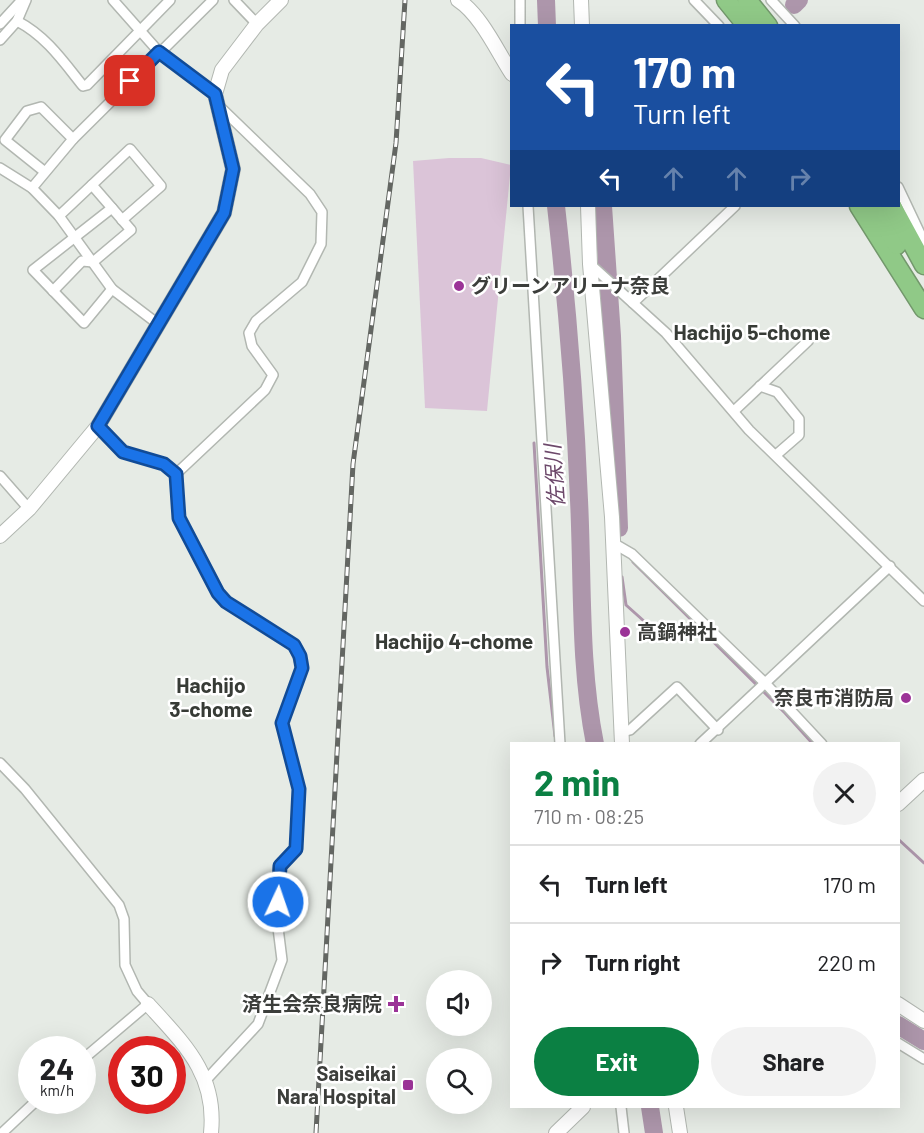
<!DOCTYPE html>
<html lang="en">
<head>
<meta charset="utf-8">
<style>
	:root { --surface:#fff; --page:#f2f2f2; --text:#202124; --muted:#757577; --line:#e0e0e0; --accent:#0b8043 }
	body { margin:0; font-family:Barlow,"Noto Sans JP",sans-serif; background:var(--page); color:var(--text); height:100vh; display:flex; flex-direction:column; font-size:22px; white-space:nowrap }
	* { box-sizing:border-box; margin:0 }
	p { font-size:20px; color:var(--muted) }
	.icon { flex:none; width:33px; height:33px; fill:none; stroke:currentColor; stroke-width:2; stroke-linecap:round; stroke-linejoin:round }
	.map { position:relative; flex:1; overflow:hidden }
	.details { position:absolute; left:510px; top:742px; width:390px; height:366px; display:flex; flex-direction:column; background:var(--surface); border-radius:0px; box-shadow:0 6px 24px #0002 }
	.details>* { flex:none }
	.hud { position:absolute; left:510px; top:24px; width:390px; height:183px; border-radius:0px; box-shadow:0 6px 24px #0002; background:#1a4fa0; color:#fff; overflow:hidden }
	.fabs { position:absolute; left:426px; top:970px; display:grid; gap:12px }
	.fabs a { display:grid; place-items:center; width:66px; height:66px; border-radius:50%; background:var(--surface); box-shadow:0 6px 24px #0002; font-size:30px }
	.speed { position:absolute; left:18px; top:1036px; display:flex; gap:12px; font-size:30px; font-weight:700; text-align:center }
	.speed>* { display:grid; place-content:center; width:78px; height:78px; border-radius:50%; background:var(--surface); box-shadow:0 6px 24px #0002; line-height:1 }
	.speed small { font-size:15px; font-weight:400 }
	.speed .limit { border:9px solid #d22; background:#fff; color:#111 }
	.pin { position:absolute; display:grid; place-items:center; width:51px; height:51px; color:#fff; margin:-26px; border-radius:12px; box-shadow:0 3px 9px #0006 }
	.me { position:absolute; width:66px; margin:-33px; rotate:3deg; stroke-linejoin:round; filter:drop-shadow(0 0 4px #0008) }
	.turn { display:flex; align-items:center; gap:21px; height:126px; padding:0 24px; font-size:27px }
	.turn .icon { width:78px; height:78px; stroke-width:2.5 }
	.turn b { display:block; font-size:42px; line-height:51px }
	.lanes { display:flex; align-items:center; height:57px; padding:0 24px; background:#0003; justify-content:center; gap:30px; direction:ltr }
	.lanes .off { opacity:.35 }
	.round { display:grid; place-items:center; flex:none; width:63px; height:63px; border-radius:32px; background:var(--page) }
	.summary { display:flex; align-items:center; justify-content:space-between; height:102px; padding:0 24px }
	h1 { font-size:36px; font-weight:700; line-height:45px; color:var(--accent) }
	.cta { display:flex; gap:12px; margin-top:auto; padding:12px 24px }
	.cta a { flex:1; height:69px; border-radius:36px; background:var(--accent); color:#fff; font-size:24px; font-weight:700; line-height:69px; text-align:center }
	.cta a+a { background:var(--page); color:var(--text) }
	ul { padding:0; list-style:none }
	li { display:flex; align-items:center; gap:18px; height:78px; padding:0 24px; border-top:2px solid var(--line) }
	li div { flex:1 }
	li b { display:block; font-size:22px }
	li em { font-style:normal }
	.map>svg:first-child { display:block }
	.green { fill:#dbc4d8 }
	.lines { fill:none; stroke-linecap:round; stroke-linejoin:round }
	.stream { stroke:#ad96ab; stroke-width:3 }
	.river { stroke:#ad96ab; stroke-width:18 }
	.street-casing { stroke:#b2b7b1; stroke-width:12 }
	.secondary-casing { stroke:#b2b7b1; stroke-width:16 }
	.highway-casing { stroke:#73986c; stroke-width:21 }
	.street { stroke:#fff; stroke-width:9 }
	.secondary { stroke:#fff; stroke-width:14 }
	.highway { stroke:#90c987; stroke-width:18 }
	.rail-casing { stroke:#636662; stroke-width:5 }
	.rail { stroke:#fff; stroke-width:3; stroke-dasharray:9; stroke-linecap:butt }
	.route-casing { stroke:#114b97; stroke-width:15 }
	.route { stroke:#1a73e8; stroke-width:10 }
	.poi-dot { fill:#9b3397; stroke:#fff; stroke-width:2 }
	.labels { text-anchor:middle; stroke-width:5; stroke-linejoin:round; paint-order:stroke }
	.poi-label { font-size:20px; font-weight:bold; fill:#3c3e3b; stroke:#fff; text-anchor:end }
	.neighbourhood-label { font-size:21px; font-weight:bold; fill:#373b36; stroke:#fff }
	.water-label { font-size:21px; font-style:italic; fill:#6c486a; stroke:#fff }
</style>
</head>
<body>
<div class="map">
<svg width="924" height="1133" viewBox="0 0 924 1133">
	<rect width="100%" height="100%" fill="#e6ebe5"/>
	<path class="green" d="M449,158h32l30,7 -24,246 -62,-3 -12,-247z"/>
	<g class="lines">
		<g class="stream">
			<path d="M534,443l13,224 8,69"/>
			<path d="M633,562l152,151 28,31"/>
			<path d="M622,577l4,28 38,34"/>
			<path d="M898,839l26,24"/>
		</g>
		<g class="river">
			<path d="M546,0l1,26"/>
			<path d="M794,5l5,-5"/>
			<path d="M556,206c11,97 19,195 23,294 4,81 0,164 16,244"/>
			<path d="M603,206l9,130 7,192"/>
			<path d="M898,1025l26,16"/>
			<path d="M650,1107l4,26"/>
		</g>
		<defs>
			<g id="street">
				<path d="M113,0l46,52 56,42"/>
				<path d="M234,0l23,24"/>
				<path d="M520,0v26"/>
				<path d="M694,0l25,26"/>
				<path d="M771,0l24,26"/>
				<path d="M17,21c29,15 46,40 66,65l4,-1 83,-85"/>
				<path d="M0,24l22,-24"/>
				<path d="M0,40l17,-19 9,-21"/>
				<path d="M0,168l32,20 27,28 53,73 46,35"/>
				<path d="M45,172l-40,-32 22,-29 14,-4 32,32"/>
				<path d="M898,187l26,55"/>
				<path d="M32,188l41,-49 140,-139"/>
				<path d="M528,206l32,538"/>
				<path d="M112,208l-79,62 51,53 28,-34"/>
				<path d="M59,216l71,-67 31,37 -39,34"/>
				<path d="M590,264l76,69 83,97 175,171"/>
				<path d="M53,291l29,-30 11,1 38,-32 -39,-45"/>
				<path d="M633,303l102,-97"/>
				<path d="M760,386l17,6 22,27v16l-23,20"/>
				<path d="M734,411l74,-70"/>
				<path d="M98,426l26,26 40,12 12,10 3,44 39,75 8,9 68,43 8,23 -20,54 17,67 -3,60 -16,17 -3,54 5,40 -24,64 -52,56"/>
				<path d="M176,474l89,-84 8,-15 -21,-29 -3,-13 7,-12 46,-39 19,-38 1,-32 -12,-18 -92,-89"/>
				<path d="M0,476l29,33"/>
				<path d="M613,543l19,11 134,130 56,60"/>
				<path d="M622,732l8,-2 47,-43 41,43"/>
				<path d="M700,744l190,-178"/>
				<path d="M0,763l25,26 94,116 5,14 1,46 12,26 11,13 -66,56"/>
				<path d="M898,1043l26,16"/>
				<path d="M621,1107l3,26"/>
				<path d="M2,1133l34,-32"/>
			</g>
			<g id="secondary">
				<path d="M458,0c23,15 39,51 54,74"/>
				<path d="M581,0l1,26"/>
				<path d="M588,206l2,58 22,253 10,227"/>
				<path d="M0,536l29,-27 69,-83 126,-213 9,-44 -18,-75 7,-24 35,-46 24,-24"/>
				<path d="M898,804l26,-24"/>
				<path d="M148,1004c36,40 69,70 63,129"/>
				<path d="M898,1004l26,17"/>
				<path d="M676,1107l4,26"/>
				<path d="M556,1133l27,-26"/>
			</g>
			<g id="highway">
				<path d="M726,0l21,26"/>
				<path d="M747,0l21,26"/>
				<path d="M859,206l65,103"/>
				<path d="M874,206l23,39"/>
				<path d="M892,206l32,59"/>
			</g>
		</defs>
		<use href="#street" class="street-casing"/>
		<use href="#secondary" class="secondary-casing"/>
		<use href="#highway" class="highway-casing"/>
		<use href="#street" class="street"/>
		<use href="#secondary" class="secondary"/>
		<use href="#highway" class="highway"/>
		<defs>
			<path id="rail" d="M316,1133l37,-669 43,-321 9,-143"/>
		</defs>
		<use href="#rail" class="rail-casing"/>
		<use href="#rail" class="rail"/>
	</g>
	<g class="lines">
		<defs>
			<path id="route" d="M130,81l29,-29 56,42 18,75 -9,44 -126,213 25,26 41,12 12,10 3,44 39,75 8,9 68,43 6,11 2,12 -20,55 17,66 -3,60 -16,17 -2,36"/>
		</defs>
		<use href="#route" class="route-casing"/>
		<use href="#route" class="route"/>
	</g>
	<g class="poi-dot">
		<circle cx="459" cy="286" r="6"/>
		<circle cx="625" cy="632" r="6"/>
		<circle cx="906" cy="698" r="6"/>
		<path d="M393 995h6v6h6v6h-6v6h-6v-6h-6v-6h6z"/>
		<rect x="402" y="1079" width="12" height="12" rx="3"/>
	</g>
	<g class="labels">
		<g class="poi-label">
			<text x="471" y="293" text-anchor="start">グリーンアリーナ奈良</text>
			<text x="637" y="639" text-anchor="start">高鍋神社</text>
			<text x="894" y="705">奈良市消防局</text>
			<text x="382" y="1011">済生会奈良病院</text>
			<text x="396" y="1081">Saiseikai<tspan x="396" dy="23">Nara Hospital</tspan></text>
		</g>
		<g class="neighbourhood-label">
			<text x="752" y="340">Hachijo 5-chome</text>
			<text x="454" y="649">Hachijo 4-chome</text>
			<text x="211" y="693">Hachijo<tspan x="211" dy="24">3-chome</tspan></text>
		</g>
		<g class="water-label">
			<text transform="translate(555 476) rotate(-94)" y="7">佐保川</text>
		</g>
	</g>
</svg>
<div class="fabs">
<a><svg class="icon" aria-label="sound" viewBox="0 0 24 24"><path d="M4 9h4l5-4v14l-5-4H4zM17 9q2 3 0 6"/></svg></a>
<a><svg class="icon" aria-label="search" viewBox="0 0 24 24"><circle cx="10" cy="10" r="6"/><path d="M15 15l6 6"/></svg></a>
</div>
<div class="speed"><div>24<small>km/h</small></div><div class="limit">30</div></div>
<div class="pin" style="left:130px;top:81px;background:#d93025"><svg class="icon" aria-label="arrive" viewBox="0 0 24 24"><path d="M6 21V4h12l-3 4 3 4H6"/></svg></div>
<svg class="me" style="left:278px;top:902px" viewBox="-20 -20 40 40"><circle r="17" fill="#1a73e8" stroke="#fff" stroke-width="3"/><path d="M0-11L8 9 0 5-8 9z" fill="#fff"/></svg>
<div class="hud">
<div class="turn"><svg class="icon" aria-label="left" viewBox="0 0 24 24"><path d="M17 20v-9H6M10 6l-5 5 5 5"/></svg><div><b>170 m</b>Turn left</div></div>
<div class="lanes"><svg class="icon" aria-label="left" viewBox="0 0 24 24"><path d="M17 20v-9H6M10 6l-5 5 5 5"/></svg><svg class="icon off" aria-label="ahead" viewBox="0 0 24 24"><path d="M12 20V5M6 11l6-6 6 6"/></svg><svg class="icon off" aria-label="ahead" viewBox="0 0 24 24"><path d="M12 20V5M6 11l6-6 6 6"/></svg><svg class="icon off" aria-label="right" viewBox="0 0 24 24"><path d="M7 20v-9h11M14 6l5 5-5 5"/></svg></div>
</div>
<section class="details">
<div class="summary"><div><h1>2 min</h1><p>710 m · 08:25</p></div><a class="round"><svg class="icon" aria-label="close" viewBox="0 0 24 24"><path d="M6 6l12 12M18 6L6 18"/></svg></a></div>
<ul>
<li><svg class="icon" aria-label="left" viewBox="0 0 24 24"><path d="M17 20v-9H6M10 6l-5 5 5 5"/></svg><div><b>Turn left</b></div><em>170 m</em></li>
<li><svg class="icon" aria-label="right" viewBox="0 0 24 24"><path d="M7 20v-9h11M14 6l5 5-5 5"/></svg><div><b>Turn right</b></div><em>220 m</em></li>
</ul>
<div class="cta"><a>Exit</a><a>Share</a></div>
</section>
</div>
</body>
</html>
